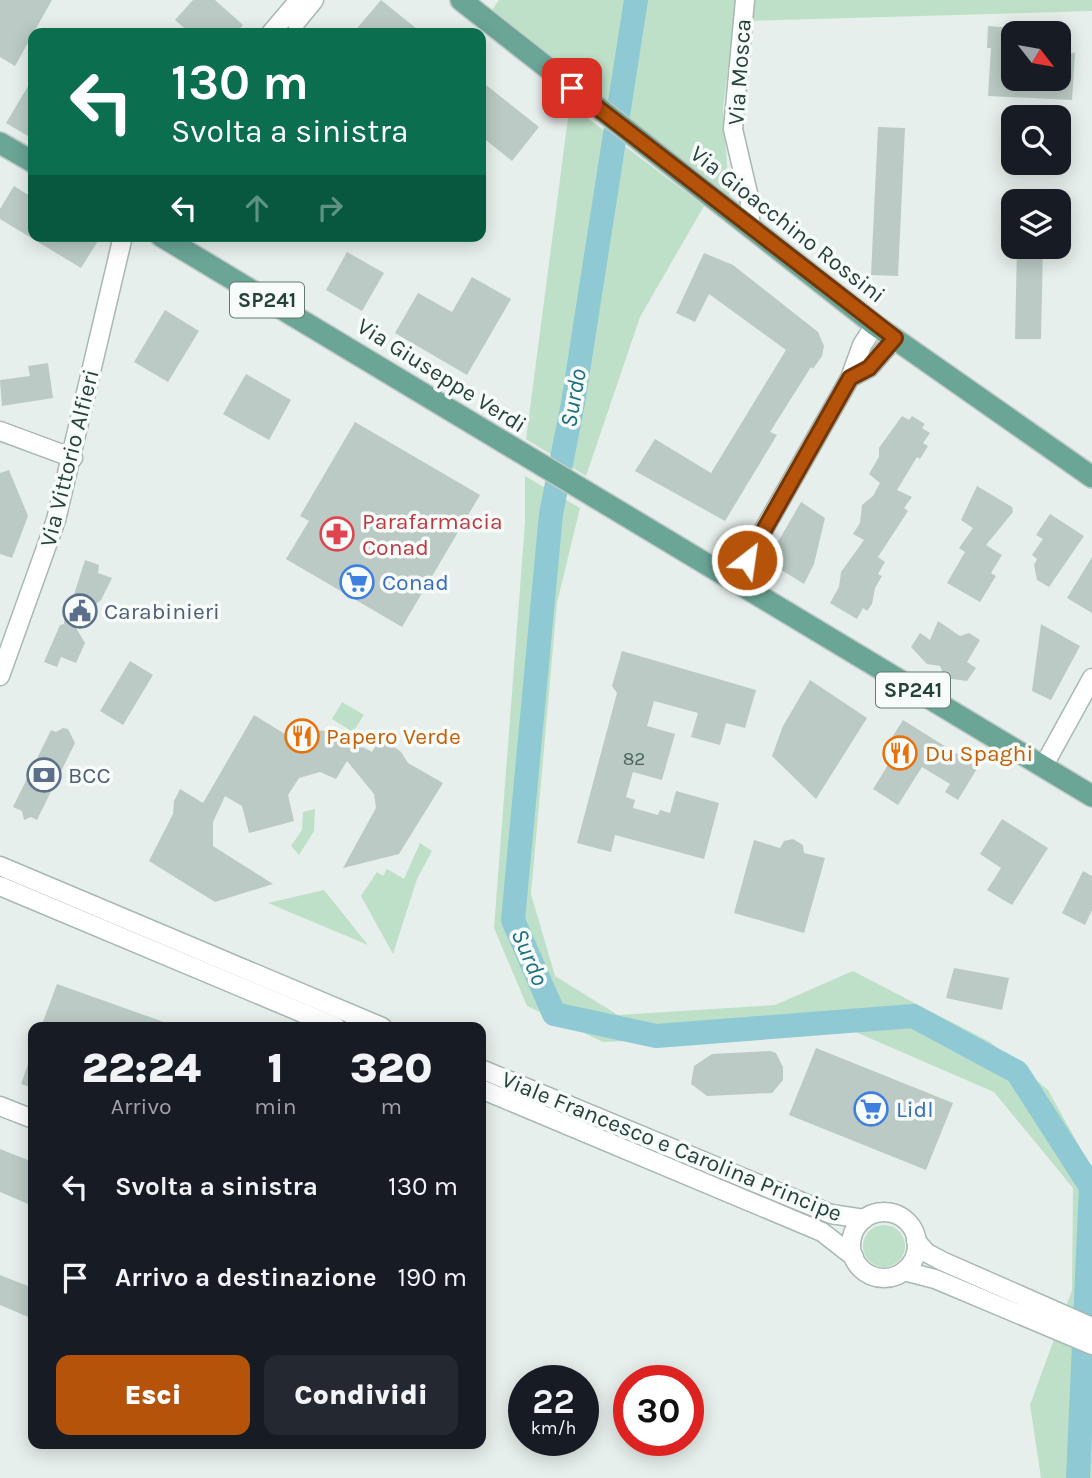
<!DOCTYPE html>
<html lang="it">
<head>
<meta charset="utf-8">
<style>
	:root { --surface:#171b24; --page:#242831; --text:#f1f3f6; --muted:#9ea1a6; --accent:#b45309 }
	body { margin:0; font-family:Karla,sans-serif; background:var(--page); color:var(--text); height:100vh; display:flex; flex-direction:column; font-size:26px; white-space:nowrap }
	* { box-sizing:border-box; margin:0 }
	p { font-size:23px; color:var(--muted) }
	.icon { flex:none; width:38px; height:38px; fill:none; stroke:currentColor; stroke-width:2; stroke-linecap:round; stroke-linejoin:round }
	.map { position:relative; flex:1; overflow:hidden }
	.drawer { position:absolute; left:28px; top:1022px; width:458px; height:427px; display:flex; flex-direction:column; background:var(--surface); border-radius:14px; box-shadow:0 4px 18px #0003 }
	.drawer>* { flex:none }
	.guide { position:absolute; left:28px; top:28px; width:458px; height:214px; border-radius:14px; box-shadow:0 4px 18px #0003; background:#0b6e4f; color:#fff; overflow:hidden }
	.needle { width:46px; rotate:121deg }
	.controls { position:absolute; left:1001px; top:21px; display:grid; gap:14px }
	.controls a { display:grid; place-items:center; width:70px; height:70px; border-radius:14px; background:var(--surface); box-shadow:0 4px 18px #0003; font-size:35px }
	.speed { position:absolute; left:508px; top:1365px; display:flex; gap:14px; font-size:35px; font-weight:700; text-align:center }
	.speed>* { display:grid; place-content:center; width:91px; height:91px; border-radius:50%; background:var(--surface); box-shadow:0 4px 18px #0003; line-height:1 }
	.speed small { font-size:18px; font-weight:400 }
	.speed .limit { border:10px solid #d22; background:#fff; color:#111 }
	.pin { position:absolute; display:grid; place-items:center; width:60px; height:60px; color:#fff; margin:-30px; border-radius:14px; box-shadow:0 4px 10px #0006 }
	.me { position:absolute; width:77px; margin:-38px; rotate:30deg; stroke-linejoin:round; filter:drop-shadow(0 0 5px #0008) }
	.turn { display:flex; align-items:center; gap:24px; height:147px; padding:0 28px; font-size:32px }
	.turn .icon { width:91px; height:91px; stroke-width:2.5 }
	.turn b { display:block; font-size:49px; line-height:60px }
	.lanes { display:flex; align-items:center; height:66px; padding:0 28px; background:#0003; justify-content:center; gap:35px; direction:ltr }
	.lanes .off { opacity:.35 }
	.eta { display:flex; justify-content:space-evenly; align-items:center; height:119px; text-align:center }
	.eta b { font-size:42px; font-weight:800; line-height:49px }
	.button { display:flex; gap:14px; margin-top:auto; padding:14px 28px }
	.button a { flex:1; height:80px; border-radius:14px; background:var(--accent); color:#fff; font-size:28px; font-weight:800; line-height:80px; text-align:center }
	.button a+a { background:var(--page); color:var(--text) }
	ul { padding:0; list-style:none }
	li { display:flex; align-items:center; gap:21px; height:91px; padding:0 28px }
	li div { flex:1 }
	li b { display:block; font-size:26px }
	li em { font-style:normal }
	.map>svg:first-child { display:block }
	.green { fill:#bfe0c8 }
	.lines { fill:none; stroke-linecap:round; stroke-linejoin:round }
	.river { stroke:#8ec9d4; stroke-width:24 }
	.building { fill:#bbcac4 }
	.minor-casing { stroke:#a8b8b2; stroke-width:21 }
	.major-casing { stroke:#c2cac8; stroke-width:24 }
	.minor { stroke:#fff; stroke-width:18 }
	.major { stroke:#6aa596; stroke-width:21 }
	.route-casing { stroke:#753606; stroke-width:18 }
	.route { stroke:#b45309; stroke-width:12 }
	.labels { text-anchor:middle; stroke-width:7; stroke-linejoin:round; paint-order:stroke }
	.number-label { font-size:19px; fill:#4a645c }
	.shield { fill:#f7fbf9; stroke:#637a73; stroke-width:2 }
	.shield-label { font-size:21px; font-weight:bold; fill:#24423a }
	.street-label { font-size:23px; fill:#24423a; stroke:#f7fbf9 }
	.health-label { font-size:23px; fill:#be3a42; stroke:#f7fbf9; text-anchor:start }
	.shop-label { font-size:23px; fill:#366cbe; stroke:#f7fbf9; text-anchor:start }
	.service-label { font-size:23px; fill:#4e5e75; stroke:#f7fbf9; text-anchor:start }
	.food-label { font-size:23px; fill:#c56008; stroke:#f7fbf9; text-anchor:start }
	.water-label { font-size:24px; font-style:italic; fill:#1c6f80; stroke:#f7fbf9 }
</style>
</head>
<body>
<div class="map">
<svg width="1092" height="1478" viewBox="0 0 1092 1478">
	<rect width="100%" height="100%" fill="#e6efeb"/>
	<g class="green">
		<path d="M499,0h238l-14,108 7,97 -238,-195z"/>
		<path d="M751,0h341v11l-344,10z"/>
		<path d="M565,101l139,105 -64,111 -54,159 -60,-37 42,-321z"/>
		<path d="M525,476l55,32 -23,95 -26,291 24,82 63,39 157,-10 78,-34 137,71 58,48 44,79v309h-51l-11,-73 42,-115 1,-102 -79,-96 -141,-61 -250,11 -76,-36 -33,-78 31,-405z"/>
		<path d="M342,702l22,13 -11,17 -21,-13z"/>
		<path d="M315,809l-1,22 -15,24 -8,-9 11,-16 1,-18z"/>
		<path d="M420,843l12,8 -15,28 -24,75 -32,-58 16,-24 6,4 4,-7 17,10z"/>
		<path d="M324,890l44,55 -100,-42z"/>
		<circle cx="884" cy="1246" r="21"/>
	</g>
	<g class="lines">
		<path class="river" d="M636,0l-63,403 -22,111 -38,406 41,94 102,22 257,-20 104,56 74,115 -13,291"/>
	</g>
	<g class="building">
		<path d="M0,0h52l-37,66 -15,-9z"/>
		<path d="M193,0h22l28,25 -7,8h-46l-15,-13z"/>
		<path d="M381,0l41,33h-69z"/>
		<path d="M988,26l25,2v51h46v-27l16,1 -3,47 -84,-4 3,-48h-4z"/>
		<path d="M33,78v61l-27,-16z"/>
		<path d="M481,81l58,46 -27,34 -31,-25z"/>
		<path d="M878,127l27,1 -7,148 -27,-1z"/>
		<path d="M14,186l19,12v38h68l-20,32 -81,-49v-10z"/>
		<path d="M1017,247h26l-2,92h-26z"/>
		<path d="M347,252l37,21 -22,38 -36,-21z"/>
		<path d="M704,253l29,12 85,67 6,14 -2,10 -9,13 -2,-2 -41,65 7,3 -52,86 -90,-50 20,-32 56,34 75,-123 -77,-56 -14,28 -19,-9z"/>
		<path d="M472,277l39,22 -44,76 -72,-42 23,-40 34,19z"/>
		<path d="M165,310l34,21 -31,51 -34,-20z"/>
		<path d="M48,363l5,35 -51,8 -2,-26 30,-4 -2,-10z"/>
		<path d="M246,374l45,26 -22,40 -46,-26z"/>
		<path d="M902,416l7,4 3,-4 13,8 -3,4 8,5 -7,10 5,3 -8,13 -3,-2 -20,33 15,7 -8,11 4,3 -30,46 7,5 -7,12 4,2 -7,12 -3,16 -5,7 -4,-3 -6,11 -27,-16 9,-16 2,-15 23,-32 -11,-6 7,-11 2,-18 11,-9 7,-13 -11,-9 10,-17v-9z"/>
		<path d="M355,422l125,73 -78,132 -116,-68 23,-38 -9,-5z"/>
		<path d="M9,470l19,46 -16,42 -12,-4v-81z"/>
		<path d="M977,486l35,21 1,5 -27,33 16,10 -11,18 5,3 -16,26 -33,-19 18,-31 -6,-4 14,-20 -12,-8z"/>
		<path d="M801,502l24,16 -11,46 -10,20 -37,-23z"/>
		<path d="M1050,514l34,22 -35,51 -12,-7 -3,-15 3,-6 -5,-4 11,-16 -7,-4z"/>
		<path d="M1092,557v56l-25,-15z"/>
		<path d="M85,560l14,5 -1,8 14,5 -11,22 -24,20 -7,-2 15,25 -9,20 -15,-6 -4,10 -13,-5 16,-37 4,-1 1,-16 1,3 6,-10z"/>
		<path d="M938,621l22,15 9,-3 11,7 -13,22 9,6 -9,13 -22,-3 -5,-12 -13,-2 -16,-17 9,-14 10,7z"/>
		<path d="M1041,624l39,22 -29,54 -19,-9z"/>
		<path d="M622,651l134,39 -11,38 -19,-5 -6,22 -29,-8 7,-24 -44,-12 -7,25 28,8 -13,46 -29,-8 -7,25 9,3 -2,8 25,7 2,-5 10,3 6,-22 43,12 -15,56 -89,-24 -4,17 -34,-9 40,-150 -5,-7z"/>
		<path d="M130,661l23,14 -30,50 -23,-14z"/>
		<path d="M810,680l57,38 -51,81 -44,-43 11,-30z"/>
		<path d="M254,715l31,19 21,-4 25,1 41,21 9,-15 20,15 7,11 35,20 -44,71 -56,14 33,-60 -2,-14 -27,-33 -11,18 -16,-7 -21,6 -11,17 6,26 -45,12 -7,-27 -17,-10 -12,26v24l60,38 -58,18 -66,-41 24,-47 1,-13 6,-12 23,14z"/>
		<path d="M903,720l75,47 -20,33 -13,-8 5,-8 -28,-17 -24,38 -25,-16 23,-37 -10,-5z"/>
		<path d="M63,728l5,1 7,14 -38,77 -6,-3 -7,3 -2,-9 -9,-4 38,-77 5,2z"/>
		<path d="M1002,819l46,29 -36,57 -25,-15 14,-22 -21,-14z"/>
		<path d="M793,839l10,6 1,8 21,5 -21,75 -70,-20 20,-73 26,8 4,-7z"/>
		<path d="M1083,871l9,5v34l-7,15 -23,-12z"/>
		<path d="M954,968l55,10 -7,32 -56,-12z"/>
		<path d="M57,984l118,42v1h-134z"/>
		<path d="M816,1048l137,55 -27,67 -137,-55z"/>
		<path d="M770,1051l6,2 7,14v13l-11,13 -65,3 -16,-12 3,-18 18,-12z"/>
		<path d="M32,1053h1v35l-12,-4z"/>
		<path d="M0,1149l33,13v44l-33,-14z"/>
		<path d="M0,1275l33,13v31l-33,-14z"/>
	</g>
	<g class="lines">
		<defs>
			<g id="minor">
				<path d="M745,0l-12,129 17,73v25"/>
				<path d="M296,22l18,-22"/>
				<path d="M271,33l28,-33"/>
				<path d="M850,378l19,-10 26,-30"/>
				<path d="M0,431l73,27"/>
				<path d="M734,582l116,-204 12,-33 13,-20"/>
				<path d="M0,676l56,-156 67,-284"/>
				<path d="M1043,767l49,-89"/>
				<path d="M0,866l382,161"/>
				<path d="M0,886l336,141"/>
				<path d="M481,1069l350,145 33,5"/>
				<path d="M481,1089l341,143 32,25"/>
				<path d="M0,1106l33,13"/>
				<circle cx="884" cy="1245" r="33"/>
				<path d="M916,1241l11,12 15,8 150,66"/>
				<path d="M904,1271l31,8 157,66"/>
			</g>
			<g id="major">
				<path d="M461,0l414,325 217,152"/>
				<path d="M0,143l33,19"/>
				<path d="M161,236l931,560"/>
			</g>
		</defs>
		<use href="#minor" class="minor-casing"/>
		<use href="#major" class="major-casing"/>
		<use href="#minor" class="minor"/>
		<use href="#major" class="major"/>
	</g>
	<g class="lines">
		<defs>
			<path id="route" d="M572,88l323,250 -26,30 -19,10 -103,182"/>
		</defs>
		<use href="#route" class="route-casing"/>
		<use href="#route" class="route"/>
	</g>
	<defs>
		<symbol id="pharmacy-ring" viewBox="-11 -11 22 22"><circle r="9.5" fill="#f7fbf9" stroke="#e0444e" stroke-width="1.5"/><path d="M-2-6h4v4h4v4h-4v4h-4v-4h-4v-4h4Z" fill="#e0444e"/></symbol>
		<symbol id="supermarket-ring" viewBox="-11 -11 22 22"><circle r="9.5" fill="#f7fbf9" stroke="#3f7fe0" stroke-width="1.5"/><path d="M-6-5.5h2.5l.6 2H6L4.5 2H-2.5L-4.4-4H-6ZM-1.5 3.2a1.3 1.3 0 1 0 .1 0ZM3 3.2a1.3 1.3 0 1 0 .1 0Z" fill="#3f7fe0"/></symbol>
		<symbol id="civic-ring" viewBox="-11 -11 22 22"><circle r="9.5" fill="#f7fbf9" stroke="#5c6f8a" stroke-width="1.5"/><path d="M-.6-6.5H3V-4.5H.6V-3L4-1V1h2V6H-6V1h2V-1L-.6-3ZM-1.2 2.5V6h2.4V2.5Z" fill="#5c6f8a"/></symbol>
		<symbol id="restaurant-ring" viewBox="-11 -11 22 22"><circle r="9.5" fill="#f7fbf9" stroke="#e8710a" stroke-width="1.5"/><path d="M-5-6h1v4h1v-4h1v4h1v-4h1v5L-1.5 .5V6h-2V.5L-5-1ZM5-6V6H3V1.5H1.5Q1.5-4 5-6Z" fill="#e8710a"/></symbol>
		<symbol id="bank-ring" viewBox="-11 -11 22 22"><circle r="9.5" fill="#f7fbf9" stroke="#5c6f8a" stroke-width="1.5"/><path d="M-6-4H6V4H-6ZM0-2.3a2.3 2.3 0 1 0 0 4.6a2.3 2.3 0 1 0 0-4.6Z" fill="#5c6f8a"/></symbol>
	</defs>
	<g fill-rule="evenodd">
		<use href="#pharmacy-ring" x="318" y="515" width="38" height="38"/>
		<use href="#supermarket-ring" x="338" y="563" width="38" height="38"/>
		<use href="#civic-ring" x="61" y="592" width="38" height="38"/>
		<use href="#restaurant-ring" x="283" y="717" width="38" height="38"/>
		<use href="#restaurant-ring" x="881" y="734" width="38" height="38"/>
		<use href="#bank-ring" x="25" y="756" width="38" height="38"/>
		<use href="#supermarket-ring" x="852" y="1090" width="38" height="38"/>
	</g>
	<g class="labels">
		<g class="number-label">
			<text x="634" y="765">82</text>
		</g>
		<g class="shield">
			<rect x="230" y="282.5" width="74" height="35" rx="5"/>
			<rect x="876" y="672.5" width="74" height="35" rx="5"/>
		</g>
		<g class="shield-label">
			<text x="267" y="307">SP241</text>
			<text x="913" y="697">SP241</text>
		</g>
		<g class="street-label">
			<text transform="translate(739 72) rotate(-86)" y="8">Via Mosca</text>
			<text transform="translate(788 224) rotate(38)" y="8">Via Gioacchino Rossini</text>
			<text transform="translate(442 375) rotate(32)" y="8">Via Giuseppe Verdi</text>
			<text transform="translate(69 458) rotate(-76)" y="8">Via Vittorio Alfieri</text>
			<text transform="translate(672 1146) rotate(22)" y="8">Viale Francesco e Carolina Principe</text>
		</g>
		<g class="health-label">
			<text x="362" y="529">Parafarmacia<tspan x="362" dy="26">Conad</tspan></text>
		</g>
		<g class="shop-label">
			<text x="382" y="590">Conad</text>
			<text x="896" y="1117">Lidl</text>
		</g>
		<g class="service-label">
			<text x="104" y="619">Carabinieri</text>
			<text x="68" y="783">BCC</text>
		</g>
		<g class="food-label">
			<text x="326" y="744">Papero Verde</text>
			<text x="925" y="761">Du Spaghi</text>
		</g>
		<g class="water-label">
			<text transform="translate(573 398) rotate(-80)" y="8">Surdo</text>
			<text transform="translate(530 957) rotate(67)" y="8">Surdo</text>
		</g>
	</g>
</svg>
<div class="controls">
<a><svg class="needle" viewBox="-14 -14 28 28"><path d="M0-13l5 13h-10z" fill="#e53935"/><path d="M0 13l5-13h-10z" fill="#9ea1a6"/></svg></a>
<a><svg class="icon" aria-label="search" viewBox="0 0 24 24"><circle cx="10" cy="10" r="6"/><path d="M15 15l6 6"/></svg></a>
<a><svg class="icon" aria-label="layers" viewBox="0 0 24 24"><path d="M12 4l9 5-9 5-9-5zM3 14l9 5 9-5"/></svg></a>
</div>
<div class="speed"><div>22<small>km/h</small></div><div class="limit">30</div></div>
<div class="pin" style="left:572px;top:88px;background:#d93025"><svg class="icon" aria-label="arrive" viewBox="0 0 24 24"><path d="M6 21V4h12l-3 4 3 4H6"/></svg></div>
<svg class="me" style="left:747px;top:560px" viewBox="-20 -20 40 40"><circle r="17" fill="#b45309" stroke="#fff" stroke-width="3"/><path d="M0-11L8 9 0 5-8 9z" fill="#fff"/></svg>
<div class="guide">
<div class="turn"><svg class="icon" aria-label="left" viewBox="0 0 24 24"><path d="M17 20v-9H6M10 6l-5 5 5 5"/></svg><div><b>130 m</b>Svolta a sinistra</div></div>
<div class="lanes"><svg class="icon" aria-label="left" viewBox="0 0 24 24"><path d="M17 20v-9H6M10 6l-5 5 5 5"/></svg><svg class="icon off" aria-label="ahead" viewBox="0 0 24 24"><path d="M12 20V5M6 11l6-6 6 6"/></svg><svg class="icon off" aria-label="right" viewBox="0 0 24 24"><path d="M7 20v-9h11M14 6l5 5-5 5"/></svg></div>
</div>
<section class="drawer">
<div class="eta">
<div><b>22:24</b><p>Arrivo</p></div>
<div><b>1</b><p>min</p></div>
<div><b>320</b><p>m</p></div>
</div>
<ul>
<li><svg class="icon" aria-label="left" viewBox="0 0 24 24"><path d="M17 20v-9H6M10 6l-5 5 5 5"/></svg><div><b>Svolta a sinistra</b></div><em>130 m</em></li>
<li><svg class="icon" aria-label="arrive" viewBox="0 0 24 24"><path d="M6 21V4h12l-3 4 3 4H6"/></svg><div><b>Arrivo a destinazione</b></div><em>190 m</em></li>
</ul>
<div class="button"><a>Esci</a><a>Condividi</a></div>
</section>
</div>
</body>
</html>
